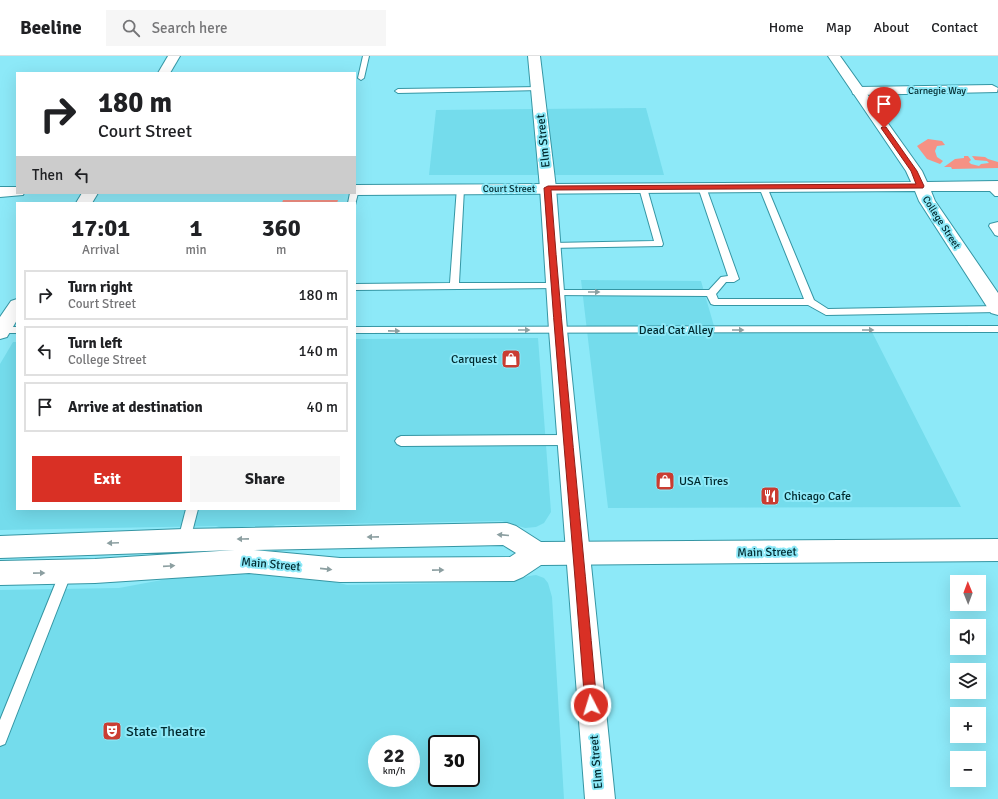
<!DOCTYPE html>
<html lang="en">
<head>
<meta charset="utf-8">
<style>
	:root { --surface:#fff; --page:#f6f6f6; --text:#202124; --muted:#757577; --line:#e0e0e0; --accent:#d93025 }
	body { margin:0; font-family:Signika,sans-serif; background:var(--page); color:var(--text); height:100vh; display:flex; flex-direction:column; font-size:15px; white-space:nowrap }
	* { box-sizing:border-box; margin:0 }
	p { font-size:13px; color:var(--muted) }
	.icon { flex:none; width:22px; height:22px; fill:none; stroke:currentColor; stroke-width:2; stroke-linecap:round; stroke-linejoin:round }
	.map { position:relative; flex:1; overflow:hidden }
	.panel { position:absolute; left:16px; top:146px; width:340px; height:308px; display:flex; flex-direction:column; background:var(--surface); border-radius:0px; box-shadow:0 4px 16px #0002 }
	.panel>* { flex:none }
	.top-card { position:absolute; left:16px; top:16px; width:340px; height:122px; border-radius:0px; box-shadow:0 4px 16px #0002; background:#fff; color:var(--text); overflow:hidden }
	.needle { width:26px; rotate:359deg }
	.tools { position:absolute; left:950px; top:519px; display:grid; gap:8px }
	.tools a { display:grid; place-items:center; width:36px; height:36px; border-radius:0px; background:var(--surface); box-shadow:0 4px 16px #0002; font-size:20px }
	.speed { position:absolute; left:368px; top:679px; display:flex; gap:8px; font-size:20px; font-weight:700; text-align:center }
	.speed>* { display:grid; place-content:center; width:52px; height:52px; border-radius:50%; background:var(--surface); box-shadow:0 4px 16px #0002; line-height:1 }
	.speed small { font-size:10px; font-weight:400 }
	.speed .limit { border:2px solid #111; border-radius:6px; background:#fff; color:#111 }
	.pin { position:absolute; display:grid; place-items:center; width:34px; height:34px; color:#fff; margin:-41px -17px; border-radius:50% 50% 50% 0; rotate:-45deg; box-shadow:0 0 4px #0007 }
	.pin .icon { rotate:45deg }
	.me { position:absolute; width:44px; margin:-22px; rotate:355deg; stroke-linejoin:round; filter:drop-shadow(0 0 3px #0008) }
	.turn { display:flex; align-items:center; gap:14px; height:84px; padding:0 16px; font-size:18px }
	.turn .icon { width:52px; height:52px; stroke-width:2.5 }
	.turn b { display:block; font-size:28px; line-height:34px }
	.then { display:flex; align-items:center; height:38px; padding:0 16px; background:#0003; gap:8px; font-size:15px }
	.eta { display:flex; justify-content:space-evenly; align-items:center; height:68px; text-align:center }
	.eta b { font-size:24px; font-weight:800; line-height:28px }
	.cta { display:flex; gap:8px; margin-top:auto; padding:8px 16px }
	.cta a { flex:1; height:46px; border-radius:0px; background:var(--accent); color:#fff; font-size:16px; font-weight:800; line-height:46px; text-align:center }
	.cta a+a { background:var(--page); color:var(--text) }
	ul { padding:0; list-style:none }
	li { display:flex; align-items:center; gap:12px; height:50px; margin:0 8px 6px; padding:0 8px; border:2px solid var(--line); border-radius:0px }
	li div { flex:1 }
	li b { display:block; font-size:15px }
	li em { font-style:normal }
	header { display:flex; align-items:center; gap:24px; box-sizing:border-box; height:56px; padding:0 20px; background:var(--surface); border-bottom:1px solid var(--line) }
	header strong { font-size:19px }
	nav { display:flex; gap:22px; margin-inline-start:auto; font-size:14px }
	.search { width:280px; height:36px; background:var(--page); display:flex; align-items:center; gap:10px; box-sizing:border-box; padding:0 14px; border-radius:0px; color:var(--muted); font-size:15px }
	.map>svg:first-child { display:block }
	.built { fill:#74dcec; fill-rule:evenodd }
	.green { fill:#f59184 }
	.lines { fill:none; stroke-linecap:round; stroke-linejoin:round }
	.lane-casing { stroke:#3596a4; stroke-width:2 }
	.street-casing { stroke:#3596a4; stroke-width:2 }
	.secondary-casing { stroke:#3596a4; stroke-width:2 }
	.primary-casing { stroke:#3596a4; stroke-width:2 }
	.lane { fill:#fff; fill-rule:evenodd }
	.street { fill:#fff; fill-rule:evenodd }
	.secondary { fill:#fff; fill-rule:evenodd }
	.primary { fill:#fff; fill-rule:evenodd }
	.oneway { fill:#8c9fa1 }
	.route { fill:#d93025; stroke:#8d1f18 }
	.labels { text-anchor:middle; stroke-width:4; stroke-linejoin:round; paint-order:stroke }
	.far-street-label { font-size:10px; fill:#00292e; stroke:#8de9f8 }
	.street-label { font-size:12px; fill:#00292e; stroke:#8de9f8 }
	.poi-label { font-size:12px; fill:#00292e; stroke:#8de9f8; text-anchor:start }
	.near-poi-label { font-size:14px; fill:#00292e; stroke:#8de9f8; text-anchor:start }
</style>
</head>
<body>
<header>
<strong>Beeline</strong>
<div class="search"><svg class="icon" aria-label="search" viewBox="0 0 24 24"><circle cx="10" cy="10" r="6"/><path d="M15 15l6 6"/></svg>Search here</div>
<nav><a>Home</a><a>Map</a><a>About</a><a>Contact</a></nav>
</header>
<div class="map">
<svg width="998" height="743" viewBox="0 0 998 743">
	<rect width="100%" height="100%" fill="#8de9f8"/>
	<g class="built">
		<path d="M646,52l18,67h-235l7,-65z"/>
		<path d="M581,224l120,1 15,52 156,-1 89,175 -353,1z"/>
		<path d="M538,282l13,174 -7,11 -8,4 -11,1 -23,-7 -226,4 -22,8h-19l-19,-7 -216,4v-166l13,-22h4v167h338v-170z"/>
		<path d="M236,516l76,4 35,9 157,-3 25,-6 7,-1 8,3 4,5 4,14 12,202h-564v-209l119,-2 64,-12zM377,688h34v34h-34zM437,688h34v34h-34z"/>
	</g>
	<g class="green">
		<path d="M928,83l14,2 3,4 -8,1 -2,5 2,6 6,4 -3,3 -13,-5 -10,-13z"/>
		<path d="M964,100h4l3,4 -2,2 2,2 8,2 2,-2 8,-1 -2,-2 -12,-1 -3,-4 13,1 3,2 10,3v6l-46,1 -1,-2h-7l11,-8 9,-1z"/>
		<path d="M283,144h55l-1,3h-55z"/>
	</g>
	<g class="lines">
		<defs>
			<g id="lane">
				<path d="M363,0h6l-5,22 -3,2 -3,-2z"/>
				<path d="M538,31l2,1v2l-142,3 -3,-2 3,-2z"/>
				<path d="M987,128h6l5,5v7h-3l-8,-8z"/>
				<path d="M699,129h6l1,2 33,92 -5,3h-8l-10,12 2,5h86l-45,-112 4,-2 4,2 47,113 14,9 170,-3v6l-172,3 -18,-10h-94l-3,-1 -4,-8 -155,-1 -2,-2 2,-2 3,-1h154l12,-13 7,-1 -30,-89z"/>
				<path d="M640,130h6l1,2 16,56 -1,2 -113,2 -1,-2 1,-2 3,-1 102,-2 -15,-53z"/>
				<path d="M457,131h6l1,2 -5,94h95l5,3 -2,2 -202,2v-6l95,-1z"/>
				<path d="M355,135l3,2 -3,12v-2h-7l2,-10h5z"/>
				<path d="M998,166v14l-3,-1 -6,-9 1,-2z"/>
				<path d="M998,270v6l-643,1v-6z"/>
				<rect x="0" y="271" width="17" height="6"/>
				<path d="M569,379l4,2 2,3 -2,3 -4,2 -168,1 -4,-2 -2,-3 2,-3 4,-2z"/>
				<path d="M186,453h12l-8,31 -2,4 -4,2 -4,-2 -2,-4z"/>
				<path d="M66,510l5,2 1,4 -67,172 -5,2v-26l60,-148 1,-4z"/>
			</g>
			<g id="street">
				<path d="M168,0h12l-10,17h-12z"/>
				<path d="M528,0h12l16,132 11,142 48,469h-30l-36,-469 -9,-142z"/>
				<path d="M992,29l6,3 -1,4 -139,3 -5,-1 -1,-3 1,-3 5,-1z"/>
				<path d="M82,137h16l-6,10h-16z"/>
				<path d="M17,243v21l-10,17 -7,2v-22l11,-16z"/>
			</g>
			<g id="secondary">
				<path d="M828,0h12l82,115 5,11 71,-1v10h-67l4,10 63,92v22l-7,-2 -72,-112 -4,-10 -560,4 -6,-2h6v-8l556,-3 -5,-11z"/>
				<path d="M0,131h17v6h7l-1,2 -23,2z"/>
			</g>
			<path id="primary" d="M507,467l9,3 25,16 457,-3v22l-457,4 -18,12 -9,4 -174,1 -91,-9 -154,10 -95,2v-24l95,-2 140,-9 -235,8v-22l184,-7zM503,489l13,8 -6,4 -170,1 -86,-8z"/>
		</defs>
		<use href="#lane" class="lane-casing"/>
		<use href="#street" class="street-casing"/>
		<use href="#secondary" class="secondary-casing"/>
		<use href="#primary" class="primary-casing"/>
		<use href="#lane" class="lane"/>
		<use href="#street" class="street"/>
		<use href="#secondary" class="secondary"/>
		<use href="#primary" class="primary"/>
	</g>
	<defs><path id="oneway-solid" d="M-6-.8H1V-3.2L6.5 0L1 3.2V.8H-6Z"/></defs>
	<g class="oneway">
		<use href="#oneway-solid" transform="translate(594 236)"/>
		<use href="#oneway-solid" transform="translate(524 274)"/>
		<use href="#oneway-solid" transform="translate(738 274)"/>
		<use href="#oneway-solid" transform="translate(868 274)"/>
		<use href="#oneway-solid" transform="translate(394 275) rotate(1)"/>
		<use href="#oneway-solid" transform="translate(503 479) rotate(-175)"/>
		<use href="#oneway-solid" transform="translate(373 481) rotate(179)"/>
		<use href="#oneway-solid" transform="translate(243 483) rotate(179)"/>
		<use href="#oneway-solid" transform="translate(113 487) rotate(178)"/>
		<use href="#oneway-solid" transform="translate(169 510) rotate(-4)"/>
		<use href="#oneway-solid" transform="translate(326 513) rotate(6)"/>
		<use href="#oneway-solid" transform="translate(438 514) rotate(-1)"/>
		<use href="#oneway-solid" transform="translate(39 517) rotate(-1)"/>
	</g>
	<path class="route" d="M882,71h4l31,44 7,15 -1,2 -372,2c13,172 31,343 46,515l-2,4 -4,2 -4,-2 -2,-4c-13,-172 -29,-344 -41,-517l4,-2 368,-2 -5,-13 -30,-43z"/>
	<defs>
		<symbol id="shop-square" viewBox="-11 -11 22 22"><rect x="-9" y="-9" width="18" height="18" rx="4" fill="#ca3d32" stroke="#8de9f8"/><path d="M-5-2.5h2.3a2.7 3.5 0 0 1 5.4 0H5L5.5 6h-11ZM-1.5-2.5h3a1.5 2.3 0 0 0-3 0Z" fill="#fff"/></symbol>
		<symbol id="restaurant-square" viewBox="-11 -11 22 22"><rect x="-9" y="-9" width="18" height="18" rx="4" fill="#ca3d32" stroke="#8de9f8"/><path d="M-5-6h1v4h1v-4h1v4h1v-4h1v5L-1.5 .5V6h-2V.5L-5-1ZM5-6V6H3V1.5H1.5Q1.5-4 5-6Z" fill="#fff"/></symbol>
		<symbol id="theatre-square" viewBox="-11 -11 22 22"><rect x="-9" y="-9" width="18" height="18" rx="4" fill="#ca3d32" stroke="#8de9f8"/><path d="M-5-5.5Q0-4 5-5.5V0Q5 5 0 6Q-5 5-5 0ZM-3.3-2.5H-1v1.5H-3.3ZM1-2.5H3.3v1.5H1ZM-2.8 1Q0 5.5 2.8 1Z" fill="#fff"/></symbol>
	</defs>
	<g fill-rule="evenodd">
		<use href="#shop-square" x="500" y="292" width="22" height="22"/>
		<use href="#shop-square" x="654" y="414" width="22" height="22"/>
		<use href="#restaurant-square" x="759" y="429" width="22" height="22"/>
		<use href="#theatre-square" x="101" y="664" width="22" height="22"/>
	</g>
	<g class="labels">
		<g class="far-street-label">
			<text x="937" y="38">Carnegie Way</text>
			<text x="509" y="136">Court Street</text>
			<text transform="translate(942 166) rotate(57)" y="4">College Street</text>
		</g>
		<g class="street-label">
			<text transform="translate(543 85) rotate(-96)" y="4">Elm Street</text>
			<text x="676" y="278">Dead Cat Alley</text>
			<text transform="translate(767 496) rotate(-1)" y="4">Main Street</text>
			<text transform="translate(271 508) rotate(5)" y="4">Main Street</text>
			<text transform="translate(596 706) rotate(-95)" y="4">Elm Street</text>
		</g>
		<g class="poi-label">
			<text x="497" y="307" text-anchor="end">Carquest</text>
			<text x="679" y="429">USA Tires</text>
			<text x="784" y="444">Chicago Cafe</text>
		</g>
		<g class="near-poi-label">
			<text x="126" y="680">State Theatre</text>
		</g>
	</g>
</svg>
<div class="tools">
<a><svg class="needle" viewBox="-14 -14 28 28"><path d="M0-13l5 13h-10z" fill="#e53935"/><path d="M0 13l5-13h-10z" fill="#757577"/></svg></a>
<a><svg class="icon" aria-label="sound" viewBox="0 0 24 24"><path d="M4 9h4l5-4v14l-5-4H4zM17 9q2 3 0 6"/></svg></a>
<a><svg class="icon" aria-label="layers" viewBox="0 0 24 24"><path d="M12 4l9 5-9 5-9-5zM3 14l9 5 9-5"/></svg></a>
<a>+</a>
<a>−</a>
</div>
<div class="speed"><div>22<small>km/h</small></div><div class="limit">30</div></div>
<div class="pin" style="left:884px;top:72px;background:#d93025"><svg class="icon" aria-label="arrive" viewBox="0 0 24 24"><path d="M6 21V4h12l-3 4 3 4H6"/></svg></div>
<svg class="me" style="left:591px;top:649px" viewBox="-20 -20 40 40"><circle r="17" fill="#d93025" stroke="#fff" stroke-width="3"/><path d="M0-11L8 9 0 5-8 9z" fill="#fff"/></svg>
<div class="top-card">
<div class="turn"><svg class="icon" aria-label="right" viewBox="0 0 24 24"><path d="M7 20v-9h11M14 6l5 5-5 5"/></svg><div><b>180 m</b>Court Street</div></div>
<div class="then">Then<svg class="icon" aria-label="left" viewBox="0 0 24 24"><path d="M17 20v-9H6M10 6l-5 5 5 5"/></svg></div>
</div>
<section class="panel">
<div class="eta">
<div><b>17:01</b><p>Arrival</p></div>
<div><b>1</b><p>min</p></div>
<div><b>360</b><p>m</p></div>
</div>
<ul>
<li><svg class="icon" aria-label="right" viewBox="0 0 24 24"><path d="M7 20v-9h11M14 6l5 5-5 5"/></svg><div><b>Turn right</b><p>Court Street</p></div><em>180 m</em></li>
<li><svg class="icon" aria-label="left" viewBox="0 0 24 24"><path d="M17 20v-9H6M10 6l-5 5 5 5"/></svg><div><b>Turn left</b><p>College Street</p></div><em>140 m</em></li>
<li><svg class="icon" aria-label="arrive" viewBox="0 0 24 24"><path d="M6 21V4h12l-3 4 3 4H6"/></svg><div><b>Arrive at destination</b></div><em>40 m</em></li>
</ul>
<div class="cta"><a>Exit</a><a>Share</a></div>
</section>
</div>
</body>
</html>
